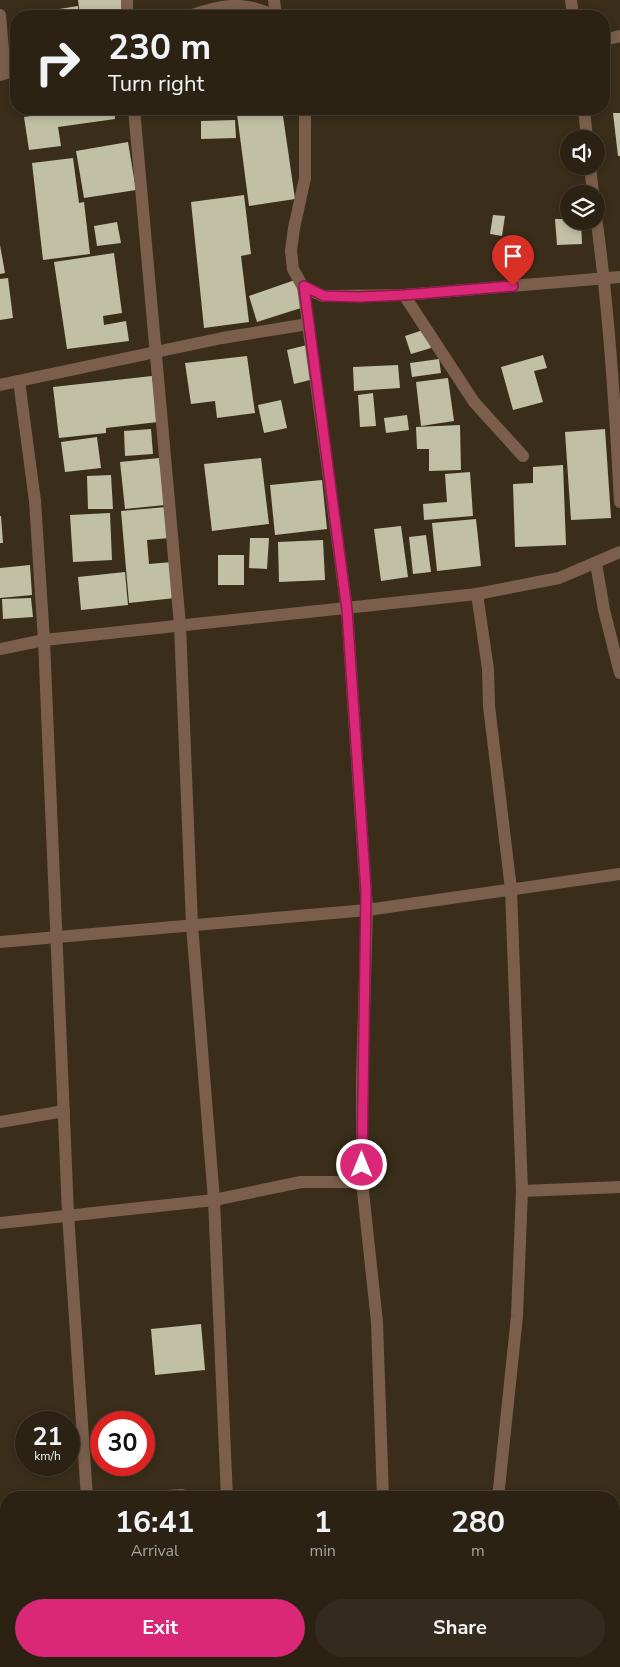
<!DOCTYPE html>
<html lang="en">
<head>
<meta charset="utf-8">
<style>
	:root { --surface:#2c2214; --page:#342a1d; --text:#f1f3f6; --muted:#a6a4a0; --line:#483f34; --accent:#db2777 }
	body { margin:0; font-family:"Nunito Sans",sans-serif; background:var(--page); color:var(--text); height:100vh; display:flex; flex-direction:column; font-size:19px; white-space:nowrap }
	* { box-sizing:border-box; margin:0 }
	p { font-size:16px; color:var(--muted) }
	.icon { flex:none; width:28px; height:28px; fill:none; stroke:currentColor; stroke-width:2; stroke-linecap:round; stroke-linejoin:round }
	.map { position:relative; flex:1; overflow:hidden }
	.panel { position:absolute; left:0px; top:1491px; width:620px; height:176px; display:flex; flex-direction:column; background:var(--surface); border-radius:20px 20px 0 0; box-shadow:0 2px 8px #0003,0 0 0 1px var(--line) }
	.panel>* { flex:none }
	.top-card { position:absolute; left:10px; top:10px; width:600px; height:105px; border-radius:20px; box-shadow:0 2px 8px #0003,0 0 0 1px var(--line); background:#2c2214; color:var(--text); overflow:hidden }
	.tools { position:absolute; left:560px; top:130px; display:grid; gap:10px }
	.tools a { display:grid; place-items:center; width:45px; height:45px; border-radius:50%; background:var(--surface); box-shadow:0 2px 8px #0003,0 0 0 1px var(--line); font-size:25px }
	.speed { position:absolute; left:15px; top:1411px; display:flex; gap:10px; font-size:25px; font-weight:700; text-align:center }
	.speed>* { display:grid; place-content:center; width:65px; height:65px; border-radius:50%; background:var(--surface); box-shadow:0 2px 8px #0003,0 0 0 1px var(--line); line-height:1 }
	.speed small { font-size:12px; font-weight:400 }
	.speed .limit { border:8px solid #d22; background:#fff; color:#111 }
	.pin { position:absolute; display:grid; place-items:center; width:42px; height:42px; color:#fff; margin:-51px -21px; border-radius:50% 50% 50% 0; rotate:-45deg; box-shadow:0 0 5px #0007 }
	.pin .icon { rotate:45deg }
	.me { position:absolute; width:55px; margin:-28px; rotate:0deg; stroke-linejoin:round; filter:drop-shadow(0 0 4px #0008) }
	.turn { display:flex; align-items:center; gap:18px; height:105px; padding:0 15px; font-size:22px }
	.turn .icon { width:65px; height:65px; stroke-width:2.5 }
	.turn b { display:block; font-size:35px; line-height:42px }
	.eta { display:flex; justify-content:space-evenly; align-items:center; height:85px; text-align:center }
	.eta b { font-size:30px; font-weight:700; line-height:35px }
	.cta { display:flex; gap:10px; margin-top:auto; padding:10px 15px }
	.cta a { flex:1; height:58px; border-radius:30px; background:var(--accent); color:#fff; font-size:20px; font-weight:700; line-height:58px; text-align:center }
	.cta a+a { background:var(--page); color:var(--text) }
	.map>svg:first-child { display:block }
	.building { fill:#c1bfa4 }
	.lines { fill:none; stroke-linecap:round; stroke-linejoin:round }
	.minor { stroke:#7b5f4c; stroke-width:12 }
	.tertiary { stroke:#7b5f4c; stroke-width:12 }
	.route-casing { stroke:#8e194d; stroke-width:12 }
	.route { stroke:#db2777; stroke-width:9 }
</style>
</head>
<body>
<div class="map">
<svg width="620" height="1667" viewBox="0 0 620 1667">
	<rect width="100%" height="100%" fill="#3a2e1a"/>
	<g class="building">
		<path d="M78,0h50l1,11 -49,4z"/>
		<path d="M78,6l1,10h-25l-1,-6z"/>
		<path d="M81,109h33l1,10 -57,8 3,19 -32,4 -5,-33z"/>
		<path d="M273,109h9l13,90 -46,7 -12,-92z"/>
		<path d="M613,113h7v43h-2z"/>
		<path d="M235,120l1,18 -35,1v-18z"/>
		<path d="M128,142l8,48 -52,8 -8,-47z"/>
		<path d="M73,158l6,45 5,-1 6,52 -47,6 -11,-97z"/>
		<path d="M244,195l7,59 -10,2 8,66 -45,6 -13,-126z"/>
		<path d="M493,215l12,1 -3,20 -12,-2z"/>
		<path d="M555,219h14v2h12l1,23 -25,1z"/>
		<path d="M117,222l4,21 -24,3 -3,-20z"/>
		<path d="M0,245l5,28 -5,1z"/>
		<path d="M114,253l8,60 -19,3 1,9 22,-4 3,20 -62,8 -13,-87z"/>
		<path d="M8,278l5,40 -13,2v-41z"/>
		<path d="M295,280l9,27 -47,15 -8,-26z"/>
		<path d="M426,329l5,19 -20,6 -6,-18z"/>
		<path d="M307,345l7,34 -20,5 -7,-34z"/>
		<path d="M543,355l4,13 -13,3 9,31 -30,8 -12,-43z"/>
		<path d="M247,356l8,57 -38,5 -2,-17 -24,3 -6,-41z"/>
		<path d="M439,359l2,14 -29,4 -2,-14z"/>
		<path d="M398,365l2,23 -46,3 -1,-24z"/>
		<path d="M152,376l6,46 -52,6v5l-47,5 -6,-51z"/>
		<path d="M448,378l6,43 -33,5 -5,-44z"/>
		<path d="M373,393l3,33 -16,1 -2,-32z"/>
		<path d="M281,400l6,28 -23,5 -6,-28z"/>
		<path d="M407,415l2,15 -23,3 -2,-15z"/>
		<path d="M460,425l1,45 -32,1v-22h-12l-1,-22z"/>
		<path d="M151,429l2,25 -28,2 -1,-25z"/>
		<path d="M605,429l6,89 -40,2 -6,-88z"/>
		<path d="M97,437l4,31 -36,4 -4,-30z"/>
		<path d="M159,458l6,47 -40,4 -5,-47z"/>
		<path d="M261,458l8,66 -57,7 -8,-67z"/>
		<path d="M563,465l3,80 -51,2 -2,-63 20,-1v-16z"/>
		<path d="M470,472l3,44 -49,4 -1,-16 24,-2 -2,-28z"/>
		<path d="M111,475l2,34h-25l-1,-33z"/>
		<path d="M322,480l5,49 -52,6 -5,-50z"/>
		<path d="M166,507l3,31 -22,2 2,24 23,-2 3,36 -46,5 -8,-92z"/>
		<path d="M110,513l2,47 -39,2 -3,-47z"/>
		<path d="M0,516h1l2,27h-3z"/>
		<path d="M476,519l5,47 -44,5 -5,-48z"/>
		<path d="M401,526l7,51 -27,4 -7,-52z"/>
		<path d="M426,535l5,37 -18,2 -4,-37z"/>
		<path d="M250,538h19l-2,31 -18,-1z"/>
		<path d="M323,540l2,40 -46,2 -1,-40z"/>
		<rect x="218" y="555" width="26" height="30"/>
		<path d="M30,565l2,30 -32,3v-30z"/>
		<path d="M125,572l3,33 -47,5 -3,-33z"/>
		<path d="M31,598l2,19 -30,2 -1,-20z"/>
		<path d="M201,1324l4,46 -50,5 -4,-46z"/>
	</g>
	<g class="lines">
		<g class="minor">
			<path d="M127,0v16"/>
			<path d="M274,0l2,16"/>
			<path d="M571,0l2,16"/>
			<path d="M0,15l5,58"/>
			<path d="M604,40l16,-4"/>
			<path d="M134,109l46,516 12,300 22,275 13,298"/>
			<path d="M584,109l3,30"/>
			<path d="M590,166l3,28"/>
			<path d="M596,216c13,95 19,191 24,286"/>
			<path d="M404,295l70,107 49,54"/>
			<path d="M308,324l39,286 20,300 -5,169v103l15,140 6,176"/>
			<path d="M19,381l16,120 9,139 24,574 19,284"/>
			<path d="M0,385l222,-47 86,-14 -5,-37"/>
			<path d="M596,563l8,47 16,63"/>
			<path d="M477,594l11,75 1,37 22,183 11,302 -5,125 -19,182"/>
			<path d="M0,649l44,-9 433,-46 82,-16 61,-26"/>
			<path d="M0,942l367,-32 253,-36"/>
			<path d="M0,1122l64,-11"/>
			<path d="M522,1191l98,-4"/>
			<path d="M0,1223l214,-23 87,-18h61"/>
			<path d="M133,1498l49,-3 12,3"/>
			<path d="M0,1516l6,-1"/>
			<path d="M81,1667v-6"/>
			<path d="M364,1667l1,-6"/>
			<path d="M490,1667v-6"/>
		</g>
		<g class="tertiary">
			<path d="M189,16c32,-11 54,-16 85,0"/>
			<path d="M0,75l16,-5"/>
			<path d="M305,109v69l-11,50 -3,23 2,18 10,18 20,9 81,-1 216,-18"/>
		</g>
	</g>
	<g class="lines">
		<defs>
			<path id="route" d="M362,1165l4,-274 -19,-281 -43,-324 20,10 35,1 45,-2 109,-9"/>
		</defs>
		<use href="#route" class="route-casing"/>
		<use href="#route" class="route"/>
	</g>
</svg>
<div class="tools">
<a><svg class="icon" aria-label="sound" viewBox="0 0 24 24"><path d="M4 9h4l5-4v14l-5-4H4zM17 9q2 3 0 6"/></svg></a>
<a><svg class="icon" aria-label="layers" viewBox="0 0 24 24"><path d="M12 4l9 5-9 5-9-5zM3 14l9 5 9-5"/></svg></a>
</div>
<div class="speed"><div>21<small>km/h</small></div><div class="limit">30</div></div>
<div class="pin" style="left:513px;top:286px;background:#d93025"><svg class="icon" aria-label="arrive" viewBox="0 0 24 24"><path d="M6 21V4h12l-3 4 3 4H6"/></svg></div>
<svg class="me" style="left:362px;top:1165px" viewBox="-20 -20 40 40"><circle r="17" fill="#db2777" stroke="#fff" stroke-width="3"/><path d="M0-11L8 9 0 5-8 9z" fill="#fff"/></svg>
<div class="top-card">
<div class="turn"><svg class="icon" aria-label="right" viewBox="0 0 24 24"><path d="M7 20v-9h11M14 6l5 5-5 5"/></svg><div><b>230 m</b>Turn right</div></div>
</div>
<section class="panel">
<div class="eta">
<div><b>16:41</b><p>Arrival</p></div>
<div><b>1</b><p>min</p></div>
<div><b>280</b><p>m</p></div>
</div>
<div class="cta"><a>Exit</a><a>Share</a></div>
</section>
</div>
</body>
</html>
